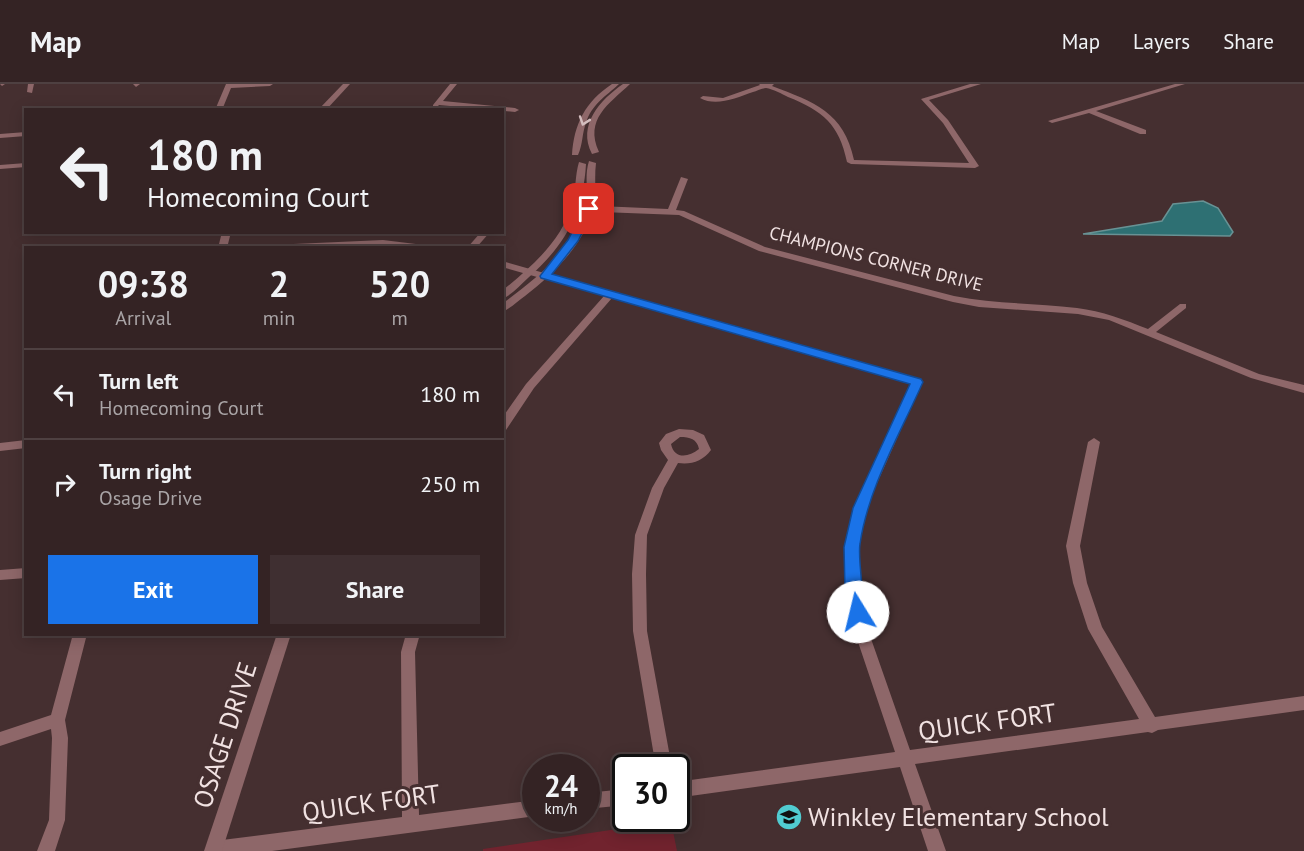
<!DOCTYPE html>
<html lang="en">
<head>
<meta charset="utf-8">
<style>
	:root { --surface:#342324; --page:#3f2f31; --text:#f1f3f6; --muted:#a9a4a6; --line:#4e4041; --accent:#1a73e8 }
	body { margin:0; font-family:"PT Sans",sans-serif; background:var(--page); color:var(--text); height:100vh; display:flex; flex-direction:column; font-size:22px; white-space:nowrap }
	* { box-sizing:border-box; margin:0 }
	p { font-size:20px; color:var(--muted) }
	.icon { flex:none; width:33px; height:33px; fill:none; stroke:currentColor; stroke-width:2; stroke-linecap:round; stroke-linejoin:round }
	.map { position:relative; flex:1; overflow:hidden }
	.details { position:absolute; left:24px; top:162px; width:480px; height:390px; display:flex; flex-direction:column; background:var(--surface); border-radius:0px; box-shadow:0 3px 15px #0003,0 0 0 2px var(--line) }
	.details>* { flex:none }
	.guide { position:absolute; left:24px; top:24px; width:480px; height:126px; border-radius:0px; box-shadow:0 3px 15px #0003,0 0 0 2px var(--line); background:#342324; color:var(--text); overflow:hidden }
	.speed { position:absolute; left:522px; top:670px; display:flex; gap:12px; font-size:30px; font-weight:700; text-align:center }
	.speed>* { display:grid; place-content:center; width:78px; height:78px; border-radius:50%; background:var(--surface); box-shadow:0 3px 15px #0003,0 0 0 2px var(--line); line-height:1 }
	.speed small { font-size:15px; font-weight:400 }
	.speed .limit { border:3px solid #111; border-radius:9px; background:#fff; color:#111 }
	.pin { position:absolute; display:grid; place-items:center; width:51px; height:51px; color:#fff; margin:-26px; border-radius:12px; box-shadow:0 3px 9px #0006 }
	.me { position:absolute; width:66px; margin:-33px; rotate:351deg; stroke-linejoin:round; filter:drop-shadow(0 0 4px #0008) }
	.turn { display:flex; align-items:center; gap:21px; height:126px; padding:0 24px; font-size:27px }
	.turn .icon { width:78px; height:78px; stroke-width:2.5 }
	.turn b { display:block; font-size:42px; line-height:51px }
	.eta { display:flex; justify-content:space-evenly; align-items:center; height:102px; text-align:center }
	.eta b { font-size:36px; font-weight:800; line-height:42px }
	.button { display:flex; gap:12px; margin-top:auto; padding:12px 24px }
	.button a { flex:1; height:69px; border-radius:0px; background:var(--accent); color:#fff; font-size:24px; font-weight:800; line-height:69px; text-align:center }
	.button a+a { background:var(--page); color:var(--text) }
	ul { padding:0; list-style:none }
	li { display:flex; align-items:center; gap:18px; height:90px; padding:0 24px; border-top:2px solid var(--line) }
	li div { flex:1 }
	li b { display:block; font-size:22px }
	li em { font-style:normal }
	header { display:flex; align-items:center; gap:36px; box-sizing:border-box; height:84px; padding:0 30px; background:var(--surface); border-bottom:2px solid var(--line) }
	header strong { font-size:28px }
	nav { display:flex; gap:33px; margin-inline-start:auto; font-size:21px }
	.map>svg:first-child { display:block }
	.green { fill:#71232e }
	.water { fill:#2e7073; stroke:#689294; stroke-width:1.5 }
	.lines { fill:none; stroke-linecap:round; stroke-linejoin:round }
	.minor { fill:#8e6769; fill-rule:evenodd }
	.tertiary { fill:#8e6769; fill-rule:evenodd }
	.oneway { stroke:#d3bdbe }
	.route { fill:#1a73e8; stroke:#114b97; stroke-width:1.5 }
	.labels { text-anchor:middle; stroke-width:6; stroke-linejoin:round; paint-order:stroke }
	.far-street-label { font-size:18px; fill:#f1e2e2; stroke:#452f30 }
	.near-street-label { font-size:26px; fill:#f1e2e2; stroke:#452f30 }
	.near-poi-label { font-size:26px; fill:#f1e2e2; stroke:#452f30; text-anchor:start }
</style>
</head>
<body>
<header>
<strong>Map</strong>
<nav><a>Map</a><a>Layers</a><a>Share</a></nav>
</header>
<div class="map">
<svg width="1304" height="767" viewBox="0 0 1304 767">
	<rect width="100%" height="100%" fill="#452f30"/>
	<path class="green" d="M671,737l6,30h-194v-2z"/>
	<path class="water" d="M1203,117l15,7 15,24 -3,4 -147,-2 79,-13 11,-17z"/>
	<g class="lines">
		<g class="minor">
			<path d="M0,0h5l-3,2z"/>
			<path d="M28,0h6l-2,9 -5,-1z"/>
			<path d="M133,0h7l-4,3z"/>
			<path d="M226,0h47l-3,2 -39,2 -9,22h-7z"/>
			<path d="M343,0h7l-24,26h-8z"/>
			<path d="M450,0h7l-14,17 72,7 4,2 -4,2 -76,-7 -2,2h-4v-2z"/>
			<path d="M759,0h15l-2,2c42,16 72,26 82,74l115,3 -26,-40 -22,-24 49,-15h11l-52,16 19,20 31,46 -4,2 -124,-4 -4,-2c-8,-38 -24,-51 -59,-65 -6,-3 -15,-8 -22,-9 -3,0 -9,3 -13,4 -17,6 -37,15 -53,6l3,-2 20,2 37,-13z"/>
			<path d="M1175,0h10l-89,27 50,19v4h-6l-51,-21 -37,10 -4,-2z"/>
			<path d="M26,48v4l-26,2v-4z"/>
			<path d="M26,79v4l-26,2v-4z"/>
			<path d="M681,93l7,2 -12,31 8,1 81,36 189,49c41,8 82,7 123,12 25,3 48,12 71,21l32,-25h6v4l-30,24 103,42 45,11v8l-53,-15 -142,-58 -31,-6 -99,-7 -26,-5 -194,-51 -80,-36 -103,-4 -4,-3 4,-3 92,4z"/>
			<path d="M222,148h9l-4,16h-9z"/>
			<path d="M481,148h9l-14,16h-9z"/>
			<path d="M383,156l41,5 4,3 -45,-2 -116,2 4,-3z"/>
			<path d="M502,177l419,119 1,2 -56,126 -7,39 1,44 9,42 41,117 229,-31 -51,-90 -15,-46 -7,-37 22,-104 6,-4 6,4 -20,104 7,37 15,44 53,90 149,-21v14l-146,20 -6,3 -4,-1 -233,32 31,87h-18l-28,-84 -224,31v-16l219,-30 -40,-119 -9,-42 -1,-44 9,-39 57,-124 -299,-86 -78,90 -28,42 -4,1v-13l24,-34 78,-88 -102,-29z"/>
			<path d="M679,345l14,1 11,5 7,15c-8,11 -20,15 -33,13l-14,25 -17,47 -1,39 1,57 25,137h-16l-23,-137 -1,-57 3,-39 17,-47 16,-28 -7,-10 -2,-7 7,-9zM680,353c10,0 17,2 19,12 -11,9 -25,10 -28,-5z"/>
			<path d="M26,356v8l-26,3v-8z"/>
			<path d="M26,484v10l-26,2v-10z"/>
			<path d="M73,550h14l-22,86 3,18 -3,82 -10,31h-18l12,-31 3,-82 -1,-9 -51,17v-14l51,-17z"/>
			<path d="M406,550h14l-5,18 4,163 117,-15v16l-264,35h-66l2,-7 6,-3 188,-24 -1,-165z"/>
			<path d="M626,705v16l-40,4v-16z"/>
		</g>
		<g class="tertiary">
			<path d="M612,0h7c-13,12 -28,21 -33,39 -4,10 -3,21 -8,32h-6c2,-31 13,-53 40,-71z"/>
			<path d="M623,0h7c-21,20 -46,35 -31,68l-7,2c-15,-29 8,-54 31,-70z"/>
			<path d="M589,77l7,2c-2,15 1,31 -3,46 -10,37 -39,64 -68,87 -7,5 -14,12 -23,16v-8c34,-26 73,-54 83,-97 4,-15 -1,-31 4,-46z"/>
			<path d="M579,78l7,2c-3,50 -21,81 -58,114 -8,7 -16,17 -26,21v-8c29,-24 60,-50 70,-87 4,-14 3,-29 7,-42z"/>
			<path d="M277,550h14l-69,217h-18z"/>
		</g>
	</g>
	<defs><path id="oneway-chevron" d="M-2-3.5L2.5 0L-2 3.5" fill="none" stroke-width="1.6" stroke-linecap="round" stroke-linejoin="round" transform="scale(1.5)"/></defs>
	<use class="oneway" href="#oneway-chevron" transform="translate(584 37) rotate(109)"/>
	<path class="route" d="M589,122l5,3 -16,32 -26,33 369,105 2,3c-23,52 -55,106 -63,162 -3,16 7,66 3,73l-5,2 -6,-2 -7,-26 -1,-44 9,-39 57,-124 -369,-106 -1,-2 28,-36 16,-31z"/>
	<defs>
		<symbol id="school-disc" viewBox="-11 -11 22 22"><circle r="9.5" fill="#51ccd1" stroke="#452f30"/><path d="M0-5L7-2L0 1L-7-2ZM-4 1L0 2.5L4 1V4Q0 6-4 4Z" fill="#111"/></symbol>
	</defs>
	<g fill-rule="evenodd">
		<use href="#school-disc" x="774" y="718" width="30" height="30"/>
	</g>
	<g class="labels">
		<g class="far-street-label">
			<text transform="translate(876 175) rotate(14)" y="6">CHAMPIONS CORNER DRIVE</text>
		</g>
		<g class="near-street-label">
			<text transform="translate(987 638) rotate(-8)" y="9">QUICK FORT</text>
			<text transform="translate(225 651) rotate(-72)" y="9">OSAGE DRIVE</text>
			<text transform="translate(371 719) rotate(-8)" y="9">QUICK FORT</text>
		</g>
		<g class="near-poi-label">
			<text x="808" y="742">Winkley Elementary School</text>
		</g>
	</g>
</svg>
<div class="speed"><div>24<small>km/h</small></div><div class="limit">30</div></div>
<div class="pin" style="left:589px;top:125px;background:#d93025"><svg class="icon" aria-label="arrive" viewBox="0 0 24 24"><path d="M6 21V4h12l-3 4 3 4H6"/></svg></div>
<svg class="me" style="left:858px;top:528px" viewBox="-20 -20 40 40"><circle r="19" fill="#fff"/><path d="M0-13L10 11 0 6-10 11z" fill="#1a73e8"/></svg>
<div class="guide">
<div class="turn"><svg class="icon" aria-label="left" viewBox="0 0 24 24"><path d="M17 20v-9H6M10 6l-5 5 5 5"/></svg><div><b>180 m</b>Homecoming Court</div></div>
</div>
<section class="details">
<div class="eta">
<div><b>09:38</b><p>Arrival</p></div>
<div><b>2</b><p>min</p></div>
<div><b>520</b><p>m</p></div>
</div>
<ul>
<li><svg class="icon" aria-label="left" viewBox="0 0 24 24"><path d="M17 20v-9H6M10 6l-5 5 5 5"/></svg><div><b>Turn left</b><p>Homecoming Court</p></div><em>180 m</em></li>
<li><svg class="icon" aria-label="right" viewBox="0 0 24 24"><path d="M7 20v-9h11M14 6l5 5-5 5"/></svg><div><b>Turn right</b><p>Osage Drive</p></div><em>250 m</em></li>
</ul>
<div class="button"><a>Exit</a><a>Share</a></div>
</section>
</div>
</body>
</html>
